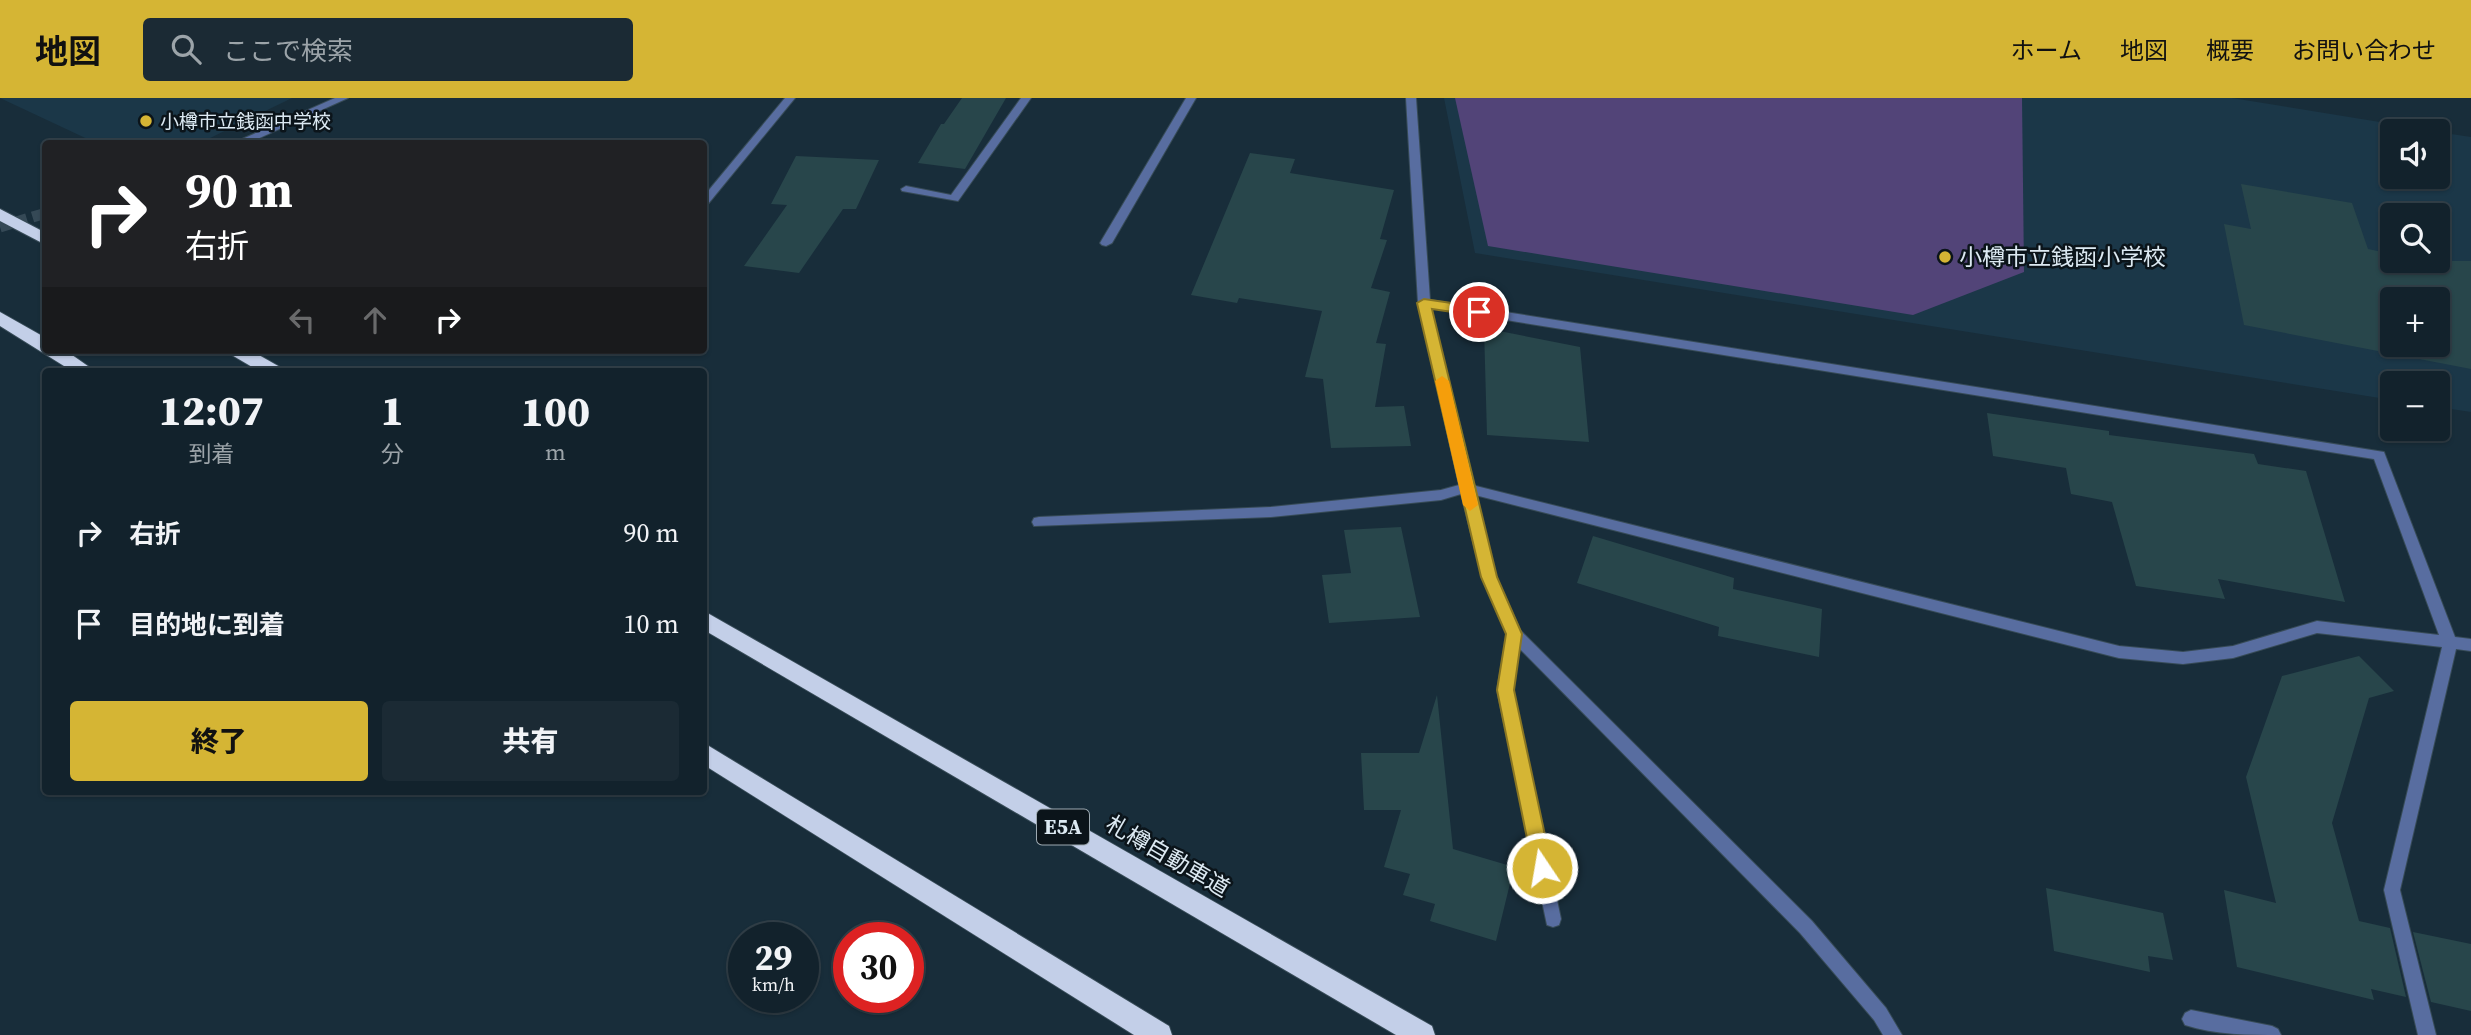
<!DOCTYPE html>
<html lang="ja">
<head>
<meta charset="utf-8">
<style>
	:root { --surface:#12222c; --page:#1b2a34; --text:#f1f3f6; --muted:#9ca4a9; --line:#313f48; --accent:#d5b534 }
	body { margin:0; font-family:"Source Serif 4","Noto Sans JP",serif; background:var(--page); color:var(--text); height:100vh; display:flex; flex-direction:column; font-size:26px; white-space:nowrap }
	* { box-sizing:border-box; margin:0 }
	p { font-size:23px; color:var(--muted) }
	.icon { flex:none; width:38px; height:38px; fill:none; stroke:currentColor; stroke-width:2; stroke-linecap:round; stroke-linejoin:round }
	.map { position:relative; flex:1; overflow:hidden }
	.drawer { position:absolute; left:42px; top:270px; width:665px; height:427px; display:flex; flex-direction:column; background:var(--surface); border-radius:7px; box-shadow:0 2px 5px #0004,0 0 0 2px var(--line) }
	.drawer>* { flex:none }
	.hud { position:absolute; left:42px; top:42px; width:665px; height:214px; border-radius:7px; box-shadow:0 2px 5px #0004,0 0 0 2px var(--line); background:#202124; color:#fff; overflow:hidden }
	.buttons { position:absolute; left:2380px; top:21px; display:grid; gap:14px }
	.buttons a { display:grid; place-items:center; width:70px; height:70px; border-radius:7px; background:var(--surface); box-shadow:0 2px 5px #0004,0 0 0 2px var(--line); font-size:35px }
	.speed { position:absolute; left:728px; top:824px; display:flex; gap:14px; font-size:35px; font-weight:700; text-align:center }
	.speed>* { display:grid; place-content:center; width:91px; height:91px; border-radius:50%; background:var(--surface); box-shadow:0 2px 5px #0004,0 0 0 2px var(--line); line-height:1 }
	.speed small { font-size:18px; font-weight:400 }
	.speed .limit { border:10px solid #d22; background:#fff; color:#111 }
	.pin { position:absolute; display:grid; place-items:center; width:60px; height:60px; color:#fff; margin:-30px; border:4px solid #fff; border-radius:50%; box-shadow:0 2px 7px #0007 }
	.me { position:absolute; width:77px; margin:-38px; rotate:348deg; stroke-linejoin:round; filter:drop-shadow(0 0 5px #0008) }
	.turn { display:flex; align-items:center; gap:24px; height:147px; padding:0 28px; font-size:32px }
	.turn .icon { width:91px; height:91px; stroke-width:2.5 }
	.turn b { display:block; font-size:49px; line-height:60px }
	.lanes { display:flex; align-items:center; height:66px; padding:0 28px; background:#0003; justify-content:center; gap:35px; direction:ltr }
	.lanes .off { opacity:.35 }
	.eta { display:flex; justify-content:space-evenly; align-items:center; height:119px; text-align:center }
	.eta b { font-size:42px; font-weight:800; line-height:49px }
	.action { display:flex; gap:14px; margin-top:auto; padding:14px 28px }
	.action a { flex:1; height:80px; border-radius:7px; background:var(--accent); color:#111; font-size:28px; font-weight:800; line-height:80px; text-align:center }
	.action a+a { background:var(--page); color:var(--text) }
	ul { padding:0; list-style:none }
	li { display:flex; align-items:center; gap:21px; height:91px; padding:0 28px }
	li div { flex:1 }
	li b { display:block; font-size:26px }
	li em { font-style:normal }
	header { display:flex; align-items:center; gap:42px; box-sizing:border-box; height:98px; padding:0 35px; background:var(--accent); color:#111 }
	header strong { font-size:33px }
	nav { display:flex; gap:38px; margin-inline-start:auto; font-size:24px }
	.search { width:490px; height:63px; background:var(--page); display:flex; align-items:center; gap:18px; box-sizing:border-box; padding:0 24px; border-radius:7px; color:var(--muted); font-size:26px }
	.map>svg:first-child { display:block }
	.built { fill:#1b3748; fill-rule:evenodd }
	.green { fill:#524478 }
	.building { fill:#28464b; fill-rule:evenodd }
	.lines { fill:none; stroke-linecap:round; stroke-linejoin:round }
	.street-tunnel { stroke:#354956; stroke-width:11; stroke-dasharray:11 6; stroke-linecap:butt }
	.street-casing { stroke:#374b57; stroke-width:2 }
	.highway-casing { stroke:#374b57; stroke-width:2 }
	.street { fill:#586da0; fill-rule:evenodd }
	.highway { fill:#c3cfe8; fill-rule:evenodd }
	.route { fill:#d5b534; stroke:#8a7622; stroke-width:2 }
	.slow { fill:#f59e0b }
	.poi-dot { fill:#d5b534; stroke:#0b141a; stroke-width:2.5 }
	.labels { text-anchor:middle; stroke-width:5; stroke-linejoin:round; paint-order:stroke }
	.far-poi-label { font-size:19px; fill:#dce9f2; stroke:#0b141a; text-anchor:start }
	.shield { fill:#0b141a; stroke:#9da9b1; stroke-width:2 }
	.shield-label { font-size:21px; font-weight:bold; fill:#dce9f2 }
	.poi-label { font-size:23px; fill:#dce9f2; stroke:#0b141a; text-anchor:start }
	.street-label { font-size:23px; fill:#dce9f2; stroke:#0b141a }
</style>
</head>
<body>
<header>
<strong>地図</strong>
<div class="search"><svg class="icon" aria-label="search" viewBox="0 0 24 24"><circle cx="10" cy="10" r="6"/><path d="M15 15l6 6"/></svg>ここで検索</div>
<nav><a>ホーム</a><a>地図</a><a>概要</a><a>お問い合わせ</a></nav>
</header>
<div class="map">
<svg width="2471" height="937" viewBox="0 0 2471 937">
	<rect width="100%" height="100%" fill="#182d3a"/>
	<g class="built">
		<path d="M0,0h292l-94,46 -102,-1z"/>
		<path d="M1444,0h788l203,33h-43v46h46v-45l33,5v275l-33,-5v-24h-46v17l-917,-147zM2392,117h46v46h-46zM2392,201h46v46h-46z"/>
	</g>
	<path class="green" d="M1455,0h567l2,174 -111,43 -425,-69z"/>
	<g class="building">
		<path d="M962,0h44l-41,71 -47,-6 23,-39h3z"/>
		<path d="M1250,55l45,6 -5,14 104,17 -14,49 7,1 -16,48 19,4 -14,51 10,1 -11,63 29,-1 7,40 -80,2 -8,-69 -18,-2 17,-66 -83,-13 -2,5 -46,-8z"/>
		<path d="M796,58l83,4 -23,49h-13l-44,64 -55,-7 43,-61 -16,-1z"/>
		<path d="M2241,86l111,19 16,46 24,5v7h79v108l-227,-44 -20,-101 27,5zM2392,201h46v46h-46z"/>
		<path d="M1484,230l96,19 9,95 -102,-7z"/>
		<path d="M1987,315l122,18v4l145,19 4,10 48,7 39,131 -127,-23 7,20 -89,-13 -24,-84 -41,-8 -5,-26 -73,-12z"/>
		<path d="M1401,429l19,90 -91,6 -7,-48 29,-2 -7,-43z"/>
		<path d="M1593,438l141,42 -1,11 89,20 -3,48 -101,-21 1,-9 -142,-44z"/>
		<path d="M2359,558l35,35 -25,7 -37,125 27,98 31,7 16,69 -35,-8 3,11 -137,-33 -13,-77 52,13 -30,-126 36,-101z"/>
		<path d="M1437,597l16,154 61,18 -18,74 -66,-20 5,-17 -32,-9 7,-21 -26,-7 17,-57h-37l-3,-57h58z"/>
		<path d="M2046,790l117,25 10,47 -25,-4 2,16 -96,-21z"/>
		<path d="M2413,834l58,12v67l-40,-9z"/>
	</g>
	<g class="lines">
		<path class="street-tunnel" d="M0,129l46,-14"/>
		<defs>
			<g id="street">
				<path d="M335,0h13l-102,46h-15z"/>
				<path d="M785,0h10l-87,106 -4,1v-9z"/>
				<path d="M1021,0h10l-73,103 -56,-10 -1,-2 5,-3 45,9z"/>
				<path d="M1186,0h10l-84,145 -6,3 -4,-1 -2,-2z"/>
				<path d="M1406,0h10l14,202 954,152 71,185 16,2v12l-15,-2 -56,241 36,145h-18l-34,-145 58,-243 -125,-14 -84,25 -50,6 -64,-6 -644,-163 21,82 24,53 292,291 74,87 16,27h-19l-9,-15 -74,-87 -281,-285 -6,42 48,229 -2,6 -6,2 -6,-2 -50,-235 10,-56 -25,-57 -21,-83 -20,6 -170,17 -237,9 -2,-4 2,-4 5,-1 232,-10 170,-17 18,-5 -41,-182zM1431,210l943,151 65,176 -122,-14 -84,25 -50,6 -64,-6 -647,-161z"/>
				<path d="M2191,912l81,16 6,3 3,6c-32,0 -66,0 -96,-10l-3,-6 3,-6z"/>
			</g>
			<g id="highway">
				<path d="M0,111l46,24v12l-46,-24z"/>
				<path d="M0,214l46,26v12h19l30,21h-23l-72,-45z"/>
				<path d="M227,252h23l30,17 2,4h-23l-29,-17z"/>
				<path d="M704,513l728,415 3,9h-39l-692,-405z"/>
				<path d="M704,645l465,283 3,9h-38l-430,-270z"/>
			</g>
		</defs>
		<use href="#street" class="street-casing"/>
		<use href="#highway" class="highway-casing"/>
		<use href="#street" class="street"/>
		<use href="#highway" class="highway"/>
	</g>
	<path class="route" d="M1424,201l55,8 6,5 -6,4 -47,-7 65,268 25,57 -8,56 38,178 -3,6 -7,3 -7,-3 -2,-6 -36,-178 9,-56 -25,-57 -64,-274z"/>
	<path class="slow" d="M1442,278l7,5 29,124 -8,6 -7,-6 -28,-124z"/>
	<g class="poi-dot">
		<circle cx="146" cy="23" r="7"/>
		<circle cx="1945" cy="159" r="7"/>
	</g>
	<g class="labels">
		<g class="far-poi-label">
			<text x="160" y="30">小樽市立銭函中学校</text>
		</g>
		<rect class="shield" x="1037" y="711.5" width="52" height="35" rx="5"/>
		<g class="shield-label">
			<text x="1063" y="736">E5A</text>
		</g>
		<g class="poi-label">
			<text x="1959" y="167">小樽市立銭函小学校</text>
		</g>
		<g class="street-label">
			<text transform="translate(1168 758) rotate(30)" y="8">札樽自動車道</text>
		</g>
	</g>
</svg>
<div class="buttons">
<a><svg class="icon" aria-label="sound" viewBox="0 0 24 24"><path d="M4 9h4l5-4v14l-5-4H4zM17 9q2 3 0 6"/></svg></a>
<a><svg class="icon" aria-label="search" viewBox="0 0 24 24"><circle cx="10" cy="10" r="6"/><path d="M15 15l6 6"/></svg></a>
<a>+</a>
<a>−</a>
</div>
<div class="speed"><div>29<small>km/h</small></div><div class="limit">30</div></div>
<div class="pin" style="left:1479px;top:214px;background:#d93025"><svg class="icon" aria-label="arrive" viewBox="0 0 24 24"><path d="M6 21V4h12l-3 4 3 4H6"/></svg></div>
<svg class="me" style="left:1542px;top:770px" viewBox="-20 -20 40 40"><circle r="17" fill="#d5b534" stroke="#fff" stroke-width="3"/><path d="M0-11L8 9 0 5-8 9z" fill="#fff"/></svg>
<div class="hud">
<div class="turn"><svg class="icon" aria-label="right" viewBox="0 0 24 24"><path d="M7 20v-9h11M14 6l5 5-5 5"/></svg><div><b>90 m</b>右折</div></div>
<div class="lanes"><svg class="icon off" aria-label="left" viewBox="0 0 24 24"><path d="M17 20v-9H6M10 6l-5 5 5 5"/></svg><svg class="icon off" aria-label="ahead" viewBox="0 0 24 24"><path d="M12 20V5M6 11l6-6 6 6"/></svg><svg class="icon" aria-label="right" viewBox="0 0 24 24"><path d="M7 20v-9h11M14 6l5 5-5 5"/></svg></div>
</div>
<section class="drawer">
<div class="eta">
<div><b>12:07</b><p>到着</p></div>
<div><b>1</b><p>分</p></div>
<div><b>100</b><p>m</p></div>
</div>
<ul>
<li><svg class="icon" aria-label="right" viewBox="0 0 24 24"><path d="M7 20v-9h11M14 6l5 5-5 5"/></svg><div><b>右折</b></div><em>90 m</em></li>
<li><svg class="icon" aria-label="arrive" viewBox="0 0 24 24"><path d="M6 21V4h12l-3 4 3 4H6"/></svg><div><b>目的地に到着</b></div><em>10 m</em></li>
</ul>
<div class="action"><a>終了</a><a>共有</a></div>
</section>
</div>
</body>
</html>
